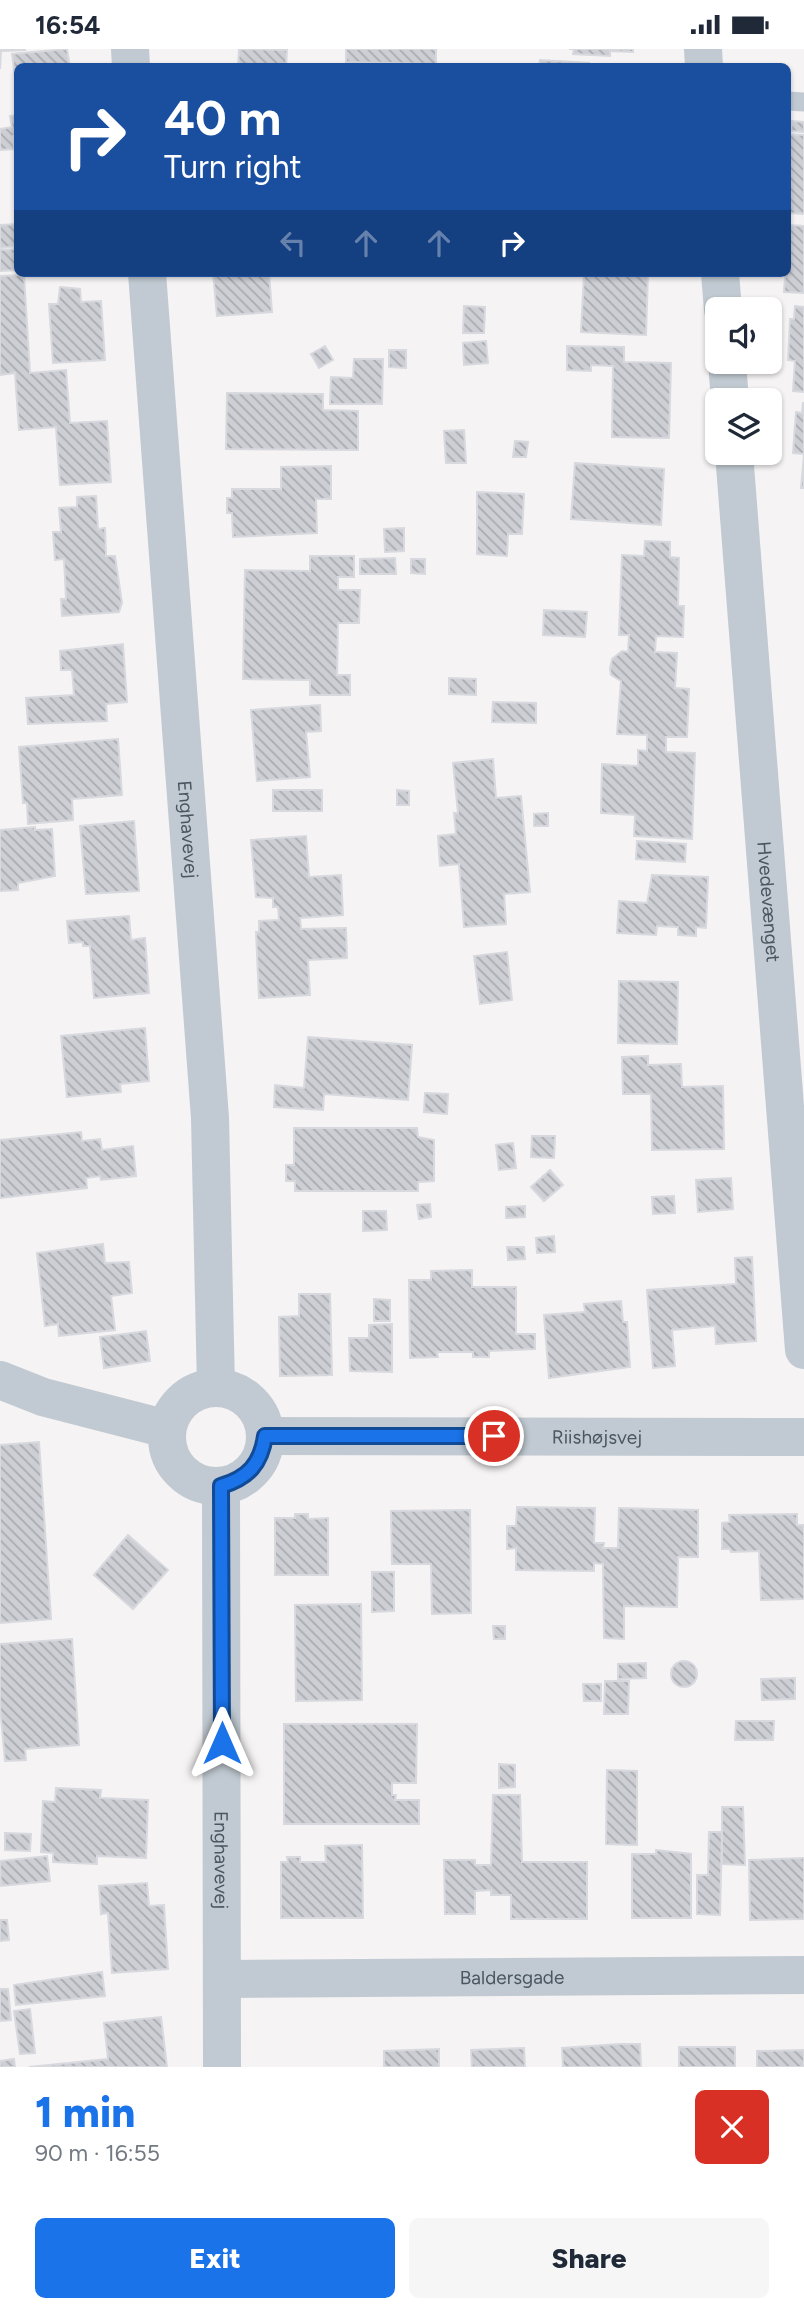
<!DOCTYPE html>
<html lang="en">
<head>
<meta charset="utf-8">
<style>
	:root { --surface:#fff; --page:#f6f6f7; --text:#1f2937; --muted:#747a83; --accent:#1a73e8 }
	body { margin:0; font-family:Figtree,sans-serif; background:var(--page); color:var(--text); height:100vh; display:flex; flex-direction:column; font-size:26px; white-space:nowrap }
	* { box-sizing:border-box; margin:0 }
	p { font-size:23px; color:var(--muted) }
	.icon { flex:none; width:38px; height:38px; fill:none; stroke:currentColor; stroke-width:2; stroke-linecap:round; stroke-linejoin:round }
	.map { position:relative; height:2018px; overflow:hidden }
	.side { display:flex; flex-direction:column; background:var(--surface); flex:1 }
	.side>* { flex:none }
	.banner { position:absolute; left:14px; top:14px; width:777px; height:214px; border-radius:10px; box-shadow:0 2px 5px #0004; background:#1a4fa0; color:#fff; overflow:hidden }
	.fabs { position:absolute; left:705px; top:248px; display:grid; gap:14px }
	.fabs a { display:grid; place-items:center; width:77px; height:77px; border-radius:10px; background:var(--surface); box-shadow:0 2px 5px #0004; font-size:35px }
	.pin { position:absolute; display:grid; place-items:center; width:60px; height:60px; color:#fff; margin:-30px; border:4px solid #fff; border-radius:50%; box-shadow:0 2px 7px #0007 }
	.me { position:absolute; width:77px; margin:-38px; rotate:0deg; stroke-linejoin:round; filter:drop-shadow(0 0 5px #0008) }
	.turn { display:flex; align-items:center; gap:24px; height:147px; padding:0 35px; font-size:32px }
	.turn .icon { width:91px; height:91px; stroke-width:2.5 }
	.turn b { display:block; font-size:49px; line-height:60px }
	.lanes { display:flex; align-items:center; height:66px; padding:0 35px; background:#0003; justify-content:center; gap:35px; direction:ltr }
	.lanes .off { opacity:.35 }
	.round { display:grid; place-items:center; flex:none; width:74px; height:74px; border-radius:10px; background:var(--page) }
	.headline { display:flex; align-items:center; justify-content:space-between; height:119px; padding:0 35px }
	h1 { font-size:42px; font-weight:800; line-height:52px; color:var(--accent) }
	.button { display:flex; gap:14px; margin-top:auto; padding:14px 35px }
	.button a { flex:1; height:80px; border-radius:10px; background:var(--accent); color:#fff; font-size:28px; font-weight:800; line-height:80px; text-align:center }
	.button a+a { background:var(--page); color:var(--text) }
	.status { display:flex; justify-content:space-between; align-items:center; height:49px; padding:0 35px; background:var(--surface); direction:ltr }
	.status svg { height:19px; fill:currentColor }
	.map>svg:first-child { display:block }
	.building { fill:url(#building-back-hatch); stroke:#d7d9de; stroke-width:2 }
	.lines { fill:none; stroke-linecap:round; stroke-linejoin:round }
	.lane { stroke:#c1cad2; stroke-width:19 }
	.street { stroke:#c1cad2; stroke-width:38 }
	.route-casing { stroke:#114b97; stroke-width:18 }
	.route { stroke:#1a73e8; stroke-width:12 }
	.labels { text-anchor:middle; stroke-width:5; stroke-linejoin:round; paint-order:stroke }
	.street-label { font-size:19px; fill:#4a5661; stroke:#fff }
</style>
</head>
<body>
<div class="status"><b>16:54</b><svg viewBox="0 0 49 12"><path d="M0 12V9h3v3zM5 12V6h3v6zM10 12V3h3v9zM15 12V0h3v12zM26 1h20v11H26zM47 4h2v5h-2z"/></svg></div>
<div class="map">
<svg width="804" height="2018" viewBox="0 0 804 2018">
	<defs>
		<pattern id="building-back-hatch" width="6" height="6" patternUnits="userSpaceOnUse" patternTransform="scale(1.75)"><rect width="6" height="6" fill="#cdcfd5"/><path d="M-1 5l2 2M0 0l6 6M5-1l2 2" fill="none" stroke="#a8abb0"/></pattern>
	</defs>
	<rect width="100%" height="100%" fill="#f5f3f3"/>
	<g class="building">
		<path d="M0,0h25v1l-24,1 -1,18z"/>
		<path d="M67,0l3,18h-52v33l-6,-46z"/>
		<path d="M239,0l48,1 -1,17h-48z"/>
		<path d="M346,0h90v15l-90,-2z"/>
		<path d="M569,0h64v3l-23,-1v5l-37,-2 1,-5z"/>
		<path d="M540,11l49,3v4h-50z"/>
		<path d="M18,66v20l-5,1 1,13 -14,1v-21l12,-2 -2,-11z"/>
		<path d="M792,72l12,1v10l-13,-1z"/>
		<path d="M788,85l16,1v79l-14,-1z"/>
		<path d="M18,175v22l-18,2v-23z"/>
		<path d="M788,176l16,1v67l-20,-1z"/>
		<path d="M18,200v21l-18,1v-21z"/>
		<path d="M213,224h56l3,39 -55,4z"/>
		<path d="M283,224h41v3z"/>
		<path d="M616,224h32l-2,62 -65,-3 3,-58z"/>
		<path d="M24,226l6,98 36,-3 4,53 37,-2 4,61 -51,3 -4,-58 -37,3 -4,-57 -15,2v-99z"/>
		<path d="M60,238l20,2 1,13 20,-1 4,59 -52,3 -4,-59h9z"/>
		<path d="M464,257l21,1 -1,26h-21z"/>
		<path d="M795,257l9,1v85l-11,-1 2,-30 -7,-1 2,-41h4z"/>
		<path d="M486,292l2,22 -24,2 -1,-22z"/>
		<path d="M325,297l8,14 -14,8 -8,-14z"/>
		<path d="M567,297l57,1v15l47,1 -2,75 -57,-1 1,-71 -22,-1v6l-24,-1z"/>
		<path d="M389,301h17v18l-17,-1z"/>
		<path d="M354,310h29l-1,45h-52l1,-27 22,1z"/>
		<path d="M227,344l96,1v16l35,1v39l-132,-1z"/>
		<path d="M803,354h1v85h-3l3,-34 -11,-1 3,-41 6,1z"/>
		<path d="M464,381l2,33h-20l-2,-32z"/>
		<path d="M515,392l13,1 -2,15h-13z"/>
		<path d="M575,414l89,6 -3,56 -90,-6z"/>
		<path d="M331,417v33h-15l1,34 -84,4 -1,-24h-5v-15h5v-9h49v-22z"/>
		<path d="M477,443l47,2 -2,40h-14l-1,22 -30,-2z"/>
		<path d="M96,447l2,33 7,-1 1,28h9l7,47 -3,9 -57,4 -1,-17h5l-2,-40 -9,1 -2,-28h8l-2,-24 18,-1v-10z"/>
		<path d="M404,479v23l-19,1 -1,-23z"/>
		<path d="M645,492l25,1v15l9,1 -1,48h6l-1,31 -27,-1 -1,16 22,1 -2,35 14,1 -2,48h-21v15l29,1 -3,86 -58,-3 1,-21 -34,-2 1,-49 36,2v-16l9,1v-16l-30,-1 4,-53 -10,-6 -1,-6 2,-10 10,-8 6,1 1,-17h-10l3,-80 22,1z"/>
		<path d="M310,507h44v21h-16v13h22l-1,33h-21l-1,52h13v20h-40v-15l-67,-1 2,-109 65,1z"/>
		<path d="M395,509l1,16h-36v-15z"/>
		<path d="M411,510h14v15l-14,-1z"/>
		<path d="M544,561l43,2 -2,25 -42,-2z"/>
		<path d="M123,595l4,58 -21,2 1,17 -79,3 -2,-26 48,-3 -2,-25h-11l-1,-19z"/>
		<path d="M449,629l27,1v16l-27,-1z"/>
		<path d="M493,653l43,1v20l-44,-1z"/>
		<path d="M320,656l1,26 -15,1 4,45 -53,4 -6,-71z"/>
		<path d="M118,690l4,56 -50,4 1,21 -45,4 -1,-21h-4l-4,-56z"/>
		<path d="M493,710l3,39 25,-2 9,96 -26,2 2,30 -42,3 -5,-63 -19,2 -2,-30 18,-2 -2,-21h4l-5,-50z"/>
		<rect x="273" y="741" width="49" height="21"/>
		<path d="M397,741l12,1v14h-12z"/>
		<path d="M548,764v13h-14v-12z"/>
		<path d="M134,772l5,70 -53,3 -6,-68z"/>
		<path d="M35,778v3l17,-1 3,47 -37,7v7l-18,1v-61z"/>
		<path d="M306,787l3,41 32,-2 2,40 -43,3 1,11 45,-1 1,30 -39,2 2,35 -51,3 -3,-66h3v-11l20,-1 -1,-13h-5v-9l-17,-1 -5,-57z"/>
		<path d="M637,792l49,3 -1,18 -49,-3z"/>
		<path d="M652,826l56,2 -2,51 -10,-1v9l-18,-1v-8l-21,-1 -1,9 -39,-2 2,-32 28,2z"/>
		<path d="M129,867l2,24 14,-2 4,55 -55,5 -4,-52h-7v-4l-14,1 -2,-22z"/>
		<path d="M507,903l5,48 -32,4 -6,-48z"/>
		<path d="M619,932l59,1 -1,62 -59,-1z"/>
		<path d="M145,979l4,53 -29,3 1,8 -54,5 -6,-61z"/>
		<path d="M308,988l104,8 -4,55 -84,-6 -1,16 -49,-3 1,-22 29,3z"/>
		<path d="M648,1007v9l33,-1 1,23 41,-1 1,63 -72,1 -1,-56h-28l-1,-37z"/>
		<path d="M425,1044l23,1 -1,20 -23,-2z"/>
		<path d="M294,1079h123l1,9 16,3v41l-16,1v9h-123v-10h-9v-16h8z"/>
		<path d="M81,1083l1,9 18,-2 2,11 31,-4 3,30 -35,4 -1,-4 -14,2 1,10 -87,10v-58z"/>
		<path d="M532,1087h23l-1,22 -23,-1z"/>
		<path d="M513,1094l3,25 -17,2 -3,-25z"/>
		<path d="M550,1121l13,15 -19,16 -13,-14z"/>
		<path d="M731,1129l2,31 -35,3 -2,-32z"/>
		<path d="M674,1147l1,17 -22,1 -1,-17z"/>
		<path d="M430,1155l1,13 -12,2 -2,-14z"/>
		<path d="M525,1157v11l-19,1v-11z"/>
		<path d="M363,1162h23l1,19 -24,1z"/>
		<path d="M554,1187l1,16 -18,1 -1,-15z"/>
		<path d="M103,1195l2,19 24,-1 3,31 -21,3 4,34 -56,6 -1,-12 -13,2 -8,-73z"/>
		<path d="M507,1198h17l1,12 -17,1z"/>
		<path d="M752,1208l4,84 -40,3 -1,-18 -43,4 3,36 -22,2 -6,-78 89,-6 -1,-26z"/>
		<path d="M472,1221v17h44v47h19v15l-46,2v6h-16v-5h-36l1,5 -28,1 -1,-78h22v-9z"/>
		<path d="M299,1245h31l2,81 -52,1 -1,-59 20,-1z"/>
		<path d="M374,1250l16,1v21h-16z"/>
		<path d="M621,1252l2,21h4l3,45 -81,11 -5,-63 41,-3 -1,-8z"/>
		<path d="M392,1275v48l-42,-1 -1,-33h20v-13z"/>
		<path d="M146,1282l4,30 -46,7 -4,-31z"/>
		<path d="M39,1393l12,177 -51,4v-178z"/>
		<path d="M517,1458l78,1 -1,35h10l-1,5h15l1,-40 79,2v47h-20l-1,50 -53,-1v33l-20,-1 -1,-74 -9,-1v8l-78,-1v-22l-9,1v-23h9z"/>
		<path d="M470,1461l1,103 -39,1 -1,-50h-39l-1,-53z"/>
		<path d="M295,1465h13v5l20,-1v57h-53v-57h20z"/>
		<path d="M797,1465v11h7v74l-43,1 -2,-49 -28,1 -1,-3h-8v-26l8,-1 -1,-7z"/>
		<path d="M128,1486l40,35 -35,39 -39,-34z"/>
		<path d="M372,1523h22v39l-22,1z"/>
		<path d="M361,1555l1,96 -66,1 -1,-96z"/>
		<path d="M493,1577h12v13h-11z"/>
		<path d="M72,1590l7,106 -54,4 1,11 -21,1 -5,-54v-63z"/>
		<circle cx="684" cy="1625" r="13"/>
		<path d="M646,1614v15l-28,1v-15z"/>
		<path d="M795,1629v21l-33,1 -1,-21z"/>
		<path d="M605,1632h24l-1,33h-24z"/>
		<path d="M583,1635h18v17h-17z"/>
		<path d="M736,1672h38l-1,19h-38z"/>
		<path d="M284,1675h133l-1,59h-24v12h4l-1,5h24v24h-135z"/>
		<path d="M499,1715l16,1v22l-16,1z"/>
		<path d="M607,1721l30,1v74l-31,-1z"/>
		<path d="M56,1739l45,2 -1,8 48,2 -2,58 -49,-2v8l-44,-2v-9l-12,-1 2,-51 12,1z"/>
		<path d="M493,1746h27l2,67h65v57h-76v-24h-20v-5l-16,1v23h-30l-1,-54h31v5h16z"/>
		<path d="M722,1758h21l2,58 -23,-1z"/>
		<path d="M709,1783h13l-2,83 -23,-1v-39h11z"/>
		<path d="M5,1784l26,1 -1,17 -25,-1z"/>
		<path d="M362,1796l1,73h-82v-56h7l-1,-5h13v5h26l-1,-16z"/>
		<path d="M656,1801l35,4v64h-59v-64h24z"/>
		<path d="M47,1807l3,25 -49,5 -1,-25z"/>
		<path d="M804,1809v61l-54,1 -1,-60z"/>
		<path d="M147,1834l2,23 15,-1 4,64 -56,4 -4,-60 -7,1 -2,-28z"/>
		<path d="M0,1871h7l2,20 -9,1z"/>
		<path d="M102,1923l3,24 -89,9 -2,-20z"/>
		<path d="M0,1940h8l3,31 -11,1z"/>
		<path d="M30,1960l5,44 -15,1 -6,-43z"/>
		<path d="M161,1968l6,50h-138l79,-8 -4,-36z"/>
		<path d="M620,1995h20l1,23h-78l-1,-19z"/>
		<rect x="679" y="1998" width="56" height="20"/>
		<path d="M524,1999l1,19h-53l-1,-17z"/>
		<path d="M439,2000v18h-55v-16z"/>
		<path d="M804,2001v17h-47v-16z"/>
		<path d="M14,2010l1,8h-15v-6z"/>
	</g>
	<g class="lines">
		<path class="lane" d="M788,52l16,1"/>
		<g class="street">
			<path d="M130,0l1,18"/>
			<path d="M703,0l1,18"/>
			<path id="s1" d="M147,224l63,845 6,270"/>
			<path d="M720,224l3,37"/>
			<path d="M727,313l3,39"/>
			<path id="s2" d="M734,404l70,897"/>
			<path d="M0,1331l43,17 124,32"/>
			<circle cx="216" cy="1388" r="49"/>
			<path id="s3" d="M265,1387l539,1"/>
			<path id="s4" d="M221,1437l1,581"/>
			<path id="s5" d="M222,1930l582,-4"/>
		</g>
	</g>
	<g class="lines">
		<defs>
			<path id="route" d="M222,1694l-1,-257c27,-8 40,-22 44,-50h229"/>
		</defs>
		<use href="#route" class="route-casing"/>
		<use href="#route" class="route"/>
	</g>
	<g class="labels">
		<g class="street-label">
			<text dy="7" stroke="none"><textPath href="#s1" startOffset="558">Enghavevej</textPath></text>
			<text dy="7" stroke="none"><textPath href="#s2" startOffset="450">Hvedevænget</textPath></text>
			<text dy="7" stroke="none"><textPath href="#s3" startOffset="332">Riishøjsvej</textPath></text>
			<text dy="7" stroke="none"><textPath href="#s4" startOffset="374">Enghavevej</textPath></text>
			<text dy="7" stroke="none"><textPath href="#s5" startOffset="290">Baldersgade</textPath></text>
		</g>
	</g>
</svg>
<div class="fabs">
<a><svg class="icon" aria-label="sound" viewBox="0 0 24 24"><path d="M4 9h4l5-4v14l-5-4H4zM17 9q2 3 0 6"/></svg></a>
<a><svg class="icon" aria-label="layers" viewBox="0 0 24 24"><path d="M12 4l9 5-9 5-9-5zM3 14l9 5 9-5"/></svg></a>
</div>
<div class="pin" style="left:494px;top:1387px;background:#d93025"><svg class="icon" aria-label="arrive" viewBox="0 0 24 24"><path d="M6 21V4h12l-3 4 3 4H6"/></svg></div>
<svg class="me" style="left:222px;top:1694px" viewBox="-20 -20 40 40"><path d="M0-17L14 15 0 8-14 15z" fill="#1a73e8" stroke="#fff" stroke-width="4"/></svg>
<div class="banner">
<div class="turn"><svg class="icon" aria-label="right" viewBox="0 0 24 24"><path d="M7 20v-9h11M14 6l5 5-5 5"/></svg><div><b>40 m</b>Turn right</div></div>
<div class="lanes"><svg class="icon off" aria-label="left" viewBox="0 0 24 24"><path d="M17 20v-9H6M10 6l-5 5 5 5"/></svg><svg class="icon off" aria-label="ahead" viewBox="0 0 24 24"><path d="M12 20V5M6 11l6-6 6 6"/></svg><svg class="icon off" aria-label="ahead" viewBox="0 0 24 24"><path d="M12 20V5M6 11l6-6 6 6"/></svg><svg class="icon" aria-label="right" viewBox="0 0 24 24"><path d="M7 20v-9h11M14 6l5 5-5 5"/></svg></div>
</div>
</div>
<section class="side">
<div class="headline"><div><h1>1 min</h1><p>90 m · 16:55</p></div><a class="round" style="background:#d93025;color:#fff"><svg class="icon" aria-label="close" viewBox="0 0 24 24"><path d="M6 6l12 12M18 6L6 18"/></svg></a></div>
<div class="button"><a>Exit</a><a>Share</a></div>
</section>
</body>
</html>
